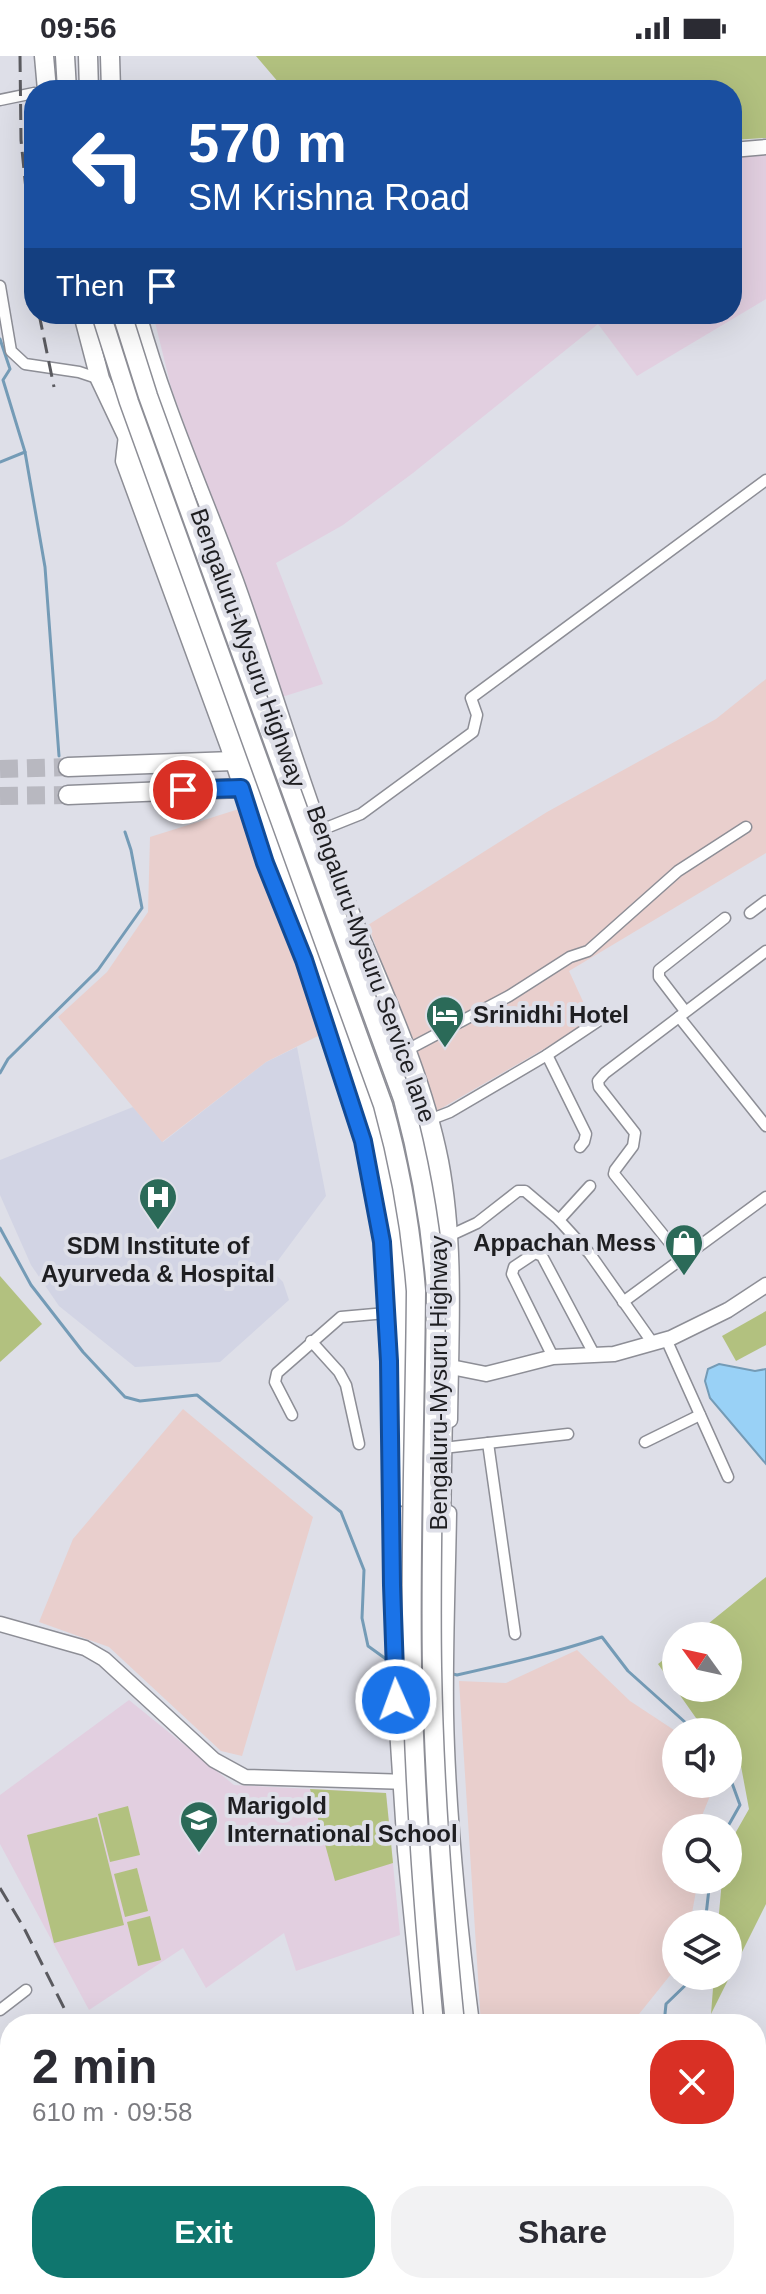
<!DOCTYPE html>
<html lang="en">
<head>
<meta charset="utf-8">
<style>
	:root { --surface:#fff; --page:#f2f2f3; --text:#2b2b33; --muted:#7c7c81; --accent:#0f766e }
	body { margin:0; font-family:Helvetica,sans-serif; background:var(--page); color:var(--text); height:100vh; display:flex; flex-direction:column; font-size:30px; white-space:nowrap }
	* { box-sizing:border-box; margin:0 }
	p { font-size:26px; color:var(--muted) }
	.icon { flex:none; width:44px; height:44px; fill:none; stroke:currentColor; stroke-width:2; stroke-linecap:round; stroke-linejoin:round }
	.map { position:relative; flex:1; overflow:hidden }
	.sheet { position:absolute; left:0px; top:1958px; width:766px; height:280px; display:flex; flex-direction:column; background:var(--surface); border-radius:32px 32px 0 0; box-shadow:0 8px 32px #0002 }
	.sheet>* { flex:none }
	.guide { position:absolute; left:24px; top:24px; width:718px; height:244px; border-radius:32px; box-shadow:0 8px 32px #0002; background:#1a4fa0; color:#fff; overflow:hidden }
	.needle { width:52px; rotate:303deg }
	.controls { position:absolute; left:662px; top:1566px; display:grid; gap:16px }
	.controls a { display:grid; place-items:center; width:80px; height:80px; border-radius:50%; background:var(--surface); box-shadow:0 8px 32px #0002; font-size:40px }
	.pin { position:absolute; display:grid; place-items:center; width:68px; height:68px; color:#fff; margin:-34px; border:4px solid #fff; border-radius:50%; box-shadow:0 2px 8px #0007 }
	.me { position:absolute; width:88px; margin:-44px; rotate:358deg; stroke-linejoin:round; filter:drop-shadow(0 0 6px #0008) }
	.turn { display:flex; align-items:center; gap:28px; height:168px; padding:0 32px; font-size:36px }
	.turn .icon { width:104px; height:104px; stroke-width:2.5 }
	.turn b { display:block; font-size:56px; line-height:68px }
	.then { display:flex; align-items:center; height:76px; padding:0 32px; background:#0003; gap:16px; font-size:30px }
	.round { display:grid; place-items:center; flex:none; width:84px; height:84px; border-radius:32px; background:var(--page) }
	.overview { display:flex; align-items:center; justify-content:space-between; height:136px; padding:0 32px }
	h1 { font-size:48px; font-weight:700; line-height:60px }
	.primary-button { display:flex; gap:16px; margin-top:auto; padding:16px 32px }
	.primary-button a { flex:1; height:92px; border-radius:32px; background:var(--accent); color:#fff; font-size:32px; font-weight:700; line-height:92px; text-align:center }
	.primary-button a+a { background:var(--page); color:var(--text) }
	.status { display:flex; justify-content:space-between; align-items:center; height:56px; padding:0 40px; background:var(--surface); direction:ltr }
	.status svg { height:22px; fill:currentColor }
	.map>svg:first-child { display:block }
	.built { fill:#d2d4e4 }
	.industrial { fill:#e9cfcd }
	.education { fill:#e2cfe0 }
	.green { fill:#b2c17f }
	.water { fill:#99d1f6; stroke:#749bb6; stroke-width:2 }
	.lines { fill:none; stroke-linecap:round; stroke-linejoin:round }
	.stream { stroke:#749bb6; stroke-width:3 }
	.highway-tunnel { stroke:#b8b8c0; stroke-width:18; stroke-dasharray:18 9; stroke-linecap:butt }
	.street-casing { stroke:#8d8e96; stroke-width:13 }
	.secondary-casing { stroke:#8d8e96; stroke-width:17 }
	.highway-casing { stroke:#8d8e96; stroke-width:21 }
	.street { stroke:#fff; stroke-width:10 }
	.secondary { stroke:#fff; stroke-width:14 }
	.highway { stroke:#fff; stroke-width:18 }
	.rail { stroke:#5a5a5f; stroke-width:3; stroke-dasharray:16 8; stroke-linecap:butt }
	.highway-bridge-casing { stroke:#8d8e96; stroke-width:21; stroke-linecap:butt }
	.highway-bridge { stroke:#fff; stroke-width:18 }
	.route-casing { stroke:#114b97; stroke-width:20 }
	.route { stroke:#1a73e8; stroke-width:14 }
	.labels { text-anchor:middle; stroke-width:8; stroke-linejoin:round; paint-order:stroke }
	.street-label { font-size:24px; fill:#1e1e21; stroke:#dedfe8 }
	.poi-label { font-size:24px; font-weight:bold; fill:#1e1e21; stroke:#dedfe8; text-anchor:start }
</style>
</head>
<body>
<div class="status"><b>09:56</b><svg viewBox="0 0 49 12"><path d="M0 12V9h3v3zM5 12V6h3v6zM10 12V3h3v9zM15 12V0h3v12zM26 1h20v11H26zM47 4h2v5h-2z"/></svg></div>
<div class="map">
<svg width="766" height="2238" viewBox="0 0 766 2238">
	<rect width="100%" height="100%" fill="#dedfe8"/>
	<path class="built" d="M297,991l29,149 -55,74 12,12 6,18 -69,62 -85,5 -76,-61 -28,-41 -31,-70v-35l133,-53 30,35 103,-80z"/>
	<g class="industrial">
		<path d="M766,623v174l-197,118 23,50 -157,91 -67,-187 179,-113 169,-93z"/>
		<path d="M239,753l83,225 -56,28 -104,80 -104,-125 49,-45 41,-60 2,-75z"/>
		<path d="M183,1353l130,108 -71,239 -21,-5 -112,-104 -70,-25 34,-83z"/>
		<path d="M577,1594l53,51 47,31 -1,52 38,2 -17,42h-21v52h22l-8,44h-14v44l-45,56h-150l-22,-343 47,2z"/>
		<path d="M189,2228h254l3,10h-254z"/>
	</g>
	<g class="education">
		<path d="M766,98v145l-129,77 -39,-52 -185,149 -70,52 -67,38 47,121 -41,13 -111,-310 -18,-73h579v-157z"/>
		<path d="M129,1644l105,85 152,8 14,142 -104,36 -12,-38 -78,55 -23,-40 -94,62 -89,-166v-49z"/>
	</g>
	<g class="green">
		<path d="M256,0h510v82l-34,2v-50h-447z"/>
		<path d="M0,1220l42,48 -42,38z"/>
		<path d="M766,1255v34l-30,16 -14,-25z"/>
		<path d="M766,1521v327l-55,110 3,-38h14v-52h-10l4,-44h6v-34l21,-37 -11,-59 -10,-8v-10h-14l-18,-14 -38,-54 18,-14v38h52v-52h-35z"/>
		<path d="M310,1733l76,4 7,70 -58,18z"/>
		<path d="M128,1750l12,49 -30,7 -12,-48z"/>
		<path d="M97,1761l27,108 -70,18 -27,-108z"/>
		<path d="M137,1812l11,43 -23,6 -11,-43z"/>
		<path d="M150,1860l11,44 -23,6 -11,-44z"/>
	</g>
	<path class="water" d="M719,1308l36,7 11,-2v95l-56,-66 -5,-17 3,-12z"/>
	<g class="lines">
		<g class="stream">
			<path d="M0,283l10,30 -7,11 22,72"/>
			<path d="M0,406l25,-10 20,115 14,189"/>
			<path d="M0,1017l8,-14 90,-89 44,-62 -11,-58 -6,-18"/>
			<path d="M0,1172l31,57 52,67 42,45 15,4 57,-6 144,117 23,58 -2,48 6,28 18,13 5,2"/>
			<path d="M449,1617l8,2c49,-11 97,-22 145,-38l26,34 68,61"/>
			<path d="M727,1772l13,-23 -12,-33"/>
			<path d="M705,1868l5,-44"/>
			<path d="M664,1968l2,-20 29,-28"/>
			<path d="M708,2228l5,10"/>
		</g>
		<g class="highway-tunnel">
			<path d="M0,713l68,-2"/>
			<path d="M0,740l68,-1"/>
		</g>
		<defs>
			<g id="street">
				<path d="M0,44l34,-7"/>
				<path d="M0,230l11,65 14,13 54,8 21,7"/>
				<path d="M321,774l40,-16 112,-82 4,-17 -6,-17 295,-218"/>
				<path d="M750,857l16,-12"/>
				<path d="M685,955l-26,-34v-7l66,-52"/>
				<path d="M679,961l87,109"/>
				<path d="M407,994l102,-54 61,-39 18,-6 90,-80 68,-44"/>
				<path d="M547,999l39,79 -2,8 -4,5"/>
				<path d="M429,1064l21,-8 97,-57 60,-40"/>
				<path d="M559,1164l31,-34"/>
				<path d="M449,1180l28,-13 41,-32h7l33,28 32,35 62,88"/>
				<path d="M682,1202l-68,-84 1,-4 18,-24 2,-13 -36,-46 -1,-6 7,-8 161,-122"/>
				<path d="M623,1246l143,-105"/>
				<path d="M666,1283l62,138"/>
				<path d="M311,1285l28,31 7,13 13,59"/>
				<path d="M553,1301l-41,-83 2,-7 21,-14 7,3 52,98"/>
				<path d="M292,1359l-17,-33 2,-9 64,-56 45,-4"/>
				<path d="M645,1386l55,-27"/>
				<path d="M488,1387l27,191"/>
				<path d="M443,1392l125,-14"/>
				<path d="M0,1954l26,-20"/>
				<path d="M0,2104l10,-6"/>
				<path d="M0,2121l10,14"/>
				<path d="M0,2165l10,-6"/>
				<path d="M0,2221l10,-6"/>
				<path d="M125,2228l3,10"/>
				<path d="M0,2230l4,8"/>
				<path d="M60,2238l17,-10"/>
			</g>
			<g id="secondary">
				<path d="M732,94l34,-3"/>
				<path d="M139,258c25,91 64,178 97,267 36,100 65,203 104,302 36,91 82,182 101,278 16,85 10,174 9,259"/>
				<path d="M126,379l-3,26 105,286 37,116 39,97 59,181 19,101 7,119 3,224 5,143 8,123 17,173"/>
				<path d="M405,1307l46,4 35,7 67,-17 61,-3 57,-16 57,-28 38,-25"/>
				<path d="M449,1457c-1,67 -4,134 -3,201 2,104 13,208 26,310"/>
				<path d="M0,1568l85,24 19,11 110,101 31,17 164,5"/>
				<path d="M454,2228l3,10"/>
				<path d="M516,2228l3,10"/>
			</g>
			<g id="highway">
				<path d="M44,0l3,34"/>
				<path d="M65,0l2,34"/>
				<path d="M88,0l1,34"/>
				<path d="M110,0l1,34"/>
				<path d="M83,258l17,65 36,76 52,156 32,76 59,171 85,232 29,111 11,206v90"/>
				<path d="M68,711l165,-6"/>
				<path d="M68,739l173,-7"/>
				<path d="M365,912l33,87 35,109 10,110"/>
				<path d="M441,1470l2,-118"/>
				<path d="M471,2228l3,10"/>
				<path d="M504,2228l3,10"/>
			</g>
		</defs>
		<use href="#street" class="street-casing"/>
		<use href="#secondary" class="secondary-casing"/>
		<use href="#highway" class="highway-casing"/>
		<use href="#street" class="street"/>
		<use href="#secondary" class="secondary"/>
		<use href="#highway" class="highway"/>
		<g class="rail">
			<path d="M20,0l1,84 13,129"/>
			<path d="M39,258l15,73"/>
			<path d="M0,1832l24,40 48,96"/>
			<path d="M154,2228l3,10"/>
		</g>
		<defs>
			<g id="highway-bridge">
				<path d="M101,258l28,88 254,703c17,61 28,123 33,186 -1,125 -6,251 -4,376 2,119 11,238 22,357"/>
				<path d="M122,258l26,82 255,703c17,63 28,126 33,191 -1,126 -6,251 -4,377 2,119 11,238 23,357"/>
			</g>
		</defs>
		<use href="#highway-bridge" class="highway-bridge-casing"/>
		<use href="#highway-bridge" class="highway-bridge"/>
	</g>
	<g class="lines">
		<defs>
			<path id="route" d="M183,734l58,-2 24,75 39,97 59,181 19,101 7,119 3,224 4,115"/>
		</defs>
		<use href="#route" class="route-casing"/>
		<use href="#route" class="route"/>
	</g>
	<defs>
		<symbol id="hotel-pin" viewBox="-11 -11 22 30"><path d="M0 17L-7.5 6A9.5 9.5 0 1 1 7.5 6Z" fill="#2b6a58" stroke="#dedfe8"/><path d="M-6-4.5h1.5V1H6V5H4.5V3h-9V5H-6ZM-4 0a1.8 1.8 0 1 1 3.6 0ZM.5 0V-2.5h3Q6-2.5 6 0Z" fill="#fff"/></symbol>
		<symbol id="hospital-pin" viewBox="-11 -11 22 30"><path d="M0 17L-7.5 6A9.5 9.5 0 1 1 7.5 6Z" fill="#2b6a58" stroke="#dedfe8"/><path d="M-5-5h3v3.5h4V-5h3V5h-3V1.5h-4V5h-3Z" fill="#fff"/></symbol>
		<symbol id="shop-pin" viewBox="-11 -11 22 30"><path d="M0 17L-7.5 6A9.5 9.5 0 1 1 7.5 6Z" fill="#2b6a58" stroke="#dedfe8"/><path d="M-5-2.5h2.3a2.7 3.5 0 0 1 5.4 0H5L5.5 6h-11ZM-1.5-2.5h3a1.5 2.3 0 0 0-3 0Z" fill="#fff"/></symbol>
		<symbol id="school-pin" viewBox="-11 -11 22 30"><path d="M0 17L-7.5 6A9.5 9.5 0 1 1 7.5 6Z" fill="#2b6a58" stroke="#dedfe8"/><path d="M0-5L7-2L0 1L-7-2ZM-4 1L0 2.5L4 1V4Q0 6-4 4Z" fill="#fff"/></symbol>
	</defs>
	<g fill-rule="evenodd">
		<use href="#hotel-pin" x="423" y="937" width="44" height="60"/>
		<use href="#hospital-pin" x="136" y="1119" width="44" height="60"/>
		<use href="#shop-pin" x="662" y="1165" width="44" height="60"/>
		<use href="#school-pin" x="177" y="1742" width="44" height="60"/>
	</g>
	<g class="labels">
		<g class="street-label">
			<text transform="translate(248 592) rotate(70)" y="8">Bengaluru-Mysuru Highway</text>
			<text transform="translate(371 908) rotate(70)" y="8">Bengaluru-Mysuru Service lane</text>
			<text transform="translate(439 1327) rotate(-90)" y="8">Bengaluru-Mysuru Highway</text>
		</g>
		<g class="poi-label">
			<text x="473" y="967">Srinidhi Hotel</text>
			<text x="656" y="1195" text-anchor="end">Appachan Mess</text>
			<text x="158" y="1198" text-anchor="middle">SDM Institute of<tspan x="158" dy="28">Ayurveda &amp; Hospital</tspan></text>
			<text x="227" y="1758">Marigold<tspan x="227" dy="28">International School</tspan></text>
		</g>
	</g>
</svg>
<div class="controls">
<a><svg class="needle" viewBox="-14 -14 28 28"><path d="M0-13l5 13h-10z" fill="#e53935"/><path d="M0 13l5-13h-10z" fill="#7c7c81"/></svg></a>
<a><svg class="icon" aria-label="sound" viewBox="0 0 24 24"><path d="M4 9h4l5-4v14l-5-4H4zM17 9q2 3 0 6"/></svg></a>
<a><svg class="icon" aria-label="search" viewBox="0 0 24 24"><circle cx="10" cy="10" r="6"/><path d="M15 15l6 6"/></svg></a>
<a><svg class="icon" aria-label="layers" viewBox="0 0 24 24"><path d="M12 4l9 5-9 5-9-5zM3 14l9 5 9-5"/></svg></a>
</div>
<div class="pin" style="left:183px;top:734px;background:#d93025"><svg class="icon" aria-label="arrive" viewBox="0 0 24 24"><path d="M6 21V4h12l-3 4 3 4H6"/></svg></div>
<svg class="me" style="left:396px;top:1644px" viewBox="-20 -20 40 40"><circle r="17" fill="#1a73e8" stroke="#fff" stroke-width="3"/><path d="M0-11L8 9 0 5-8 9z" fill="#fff"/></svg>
<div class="guide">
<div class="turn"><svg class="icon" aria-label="left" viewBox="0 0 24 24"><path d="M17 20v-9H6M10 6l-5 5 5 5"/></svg><div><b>570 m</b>SM Krishna Road</div></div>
<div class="then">Then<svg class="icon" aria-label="arrive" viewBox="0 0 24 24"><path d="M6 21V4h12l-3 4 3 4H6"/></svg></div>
</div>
<section class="sheet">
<div class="overview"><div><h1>2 min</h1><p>610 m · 09:58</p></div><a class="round" style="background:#d93025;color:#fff"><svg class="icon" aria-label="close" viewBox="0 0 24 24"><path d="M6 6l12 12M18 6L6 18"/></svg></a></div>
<div class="primary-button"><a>Exit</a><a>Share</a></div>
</section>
</div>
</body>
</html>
